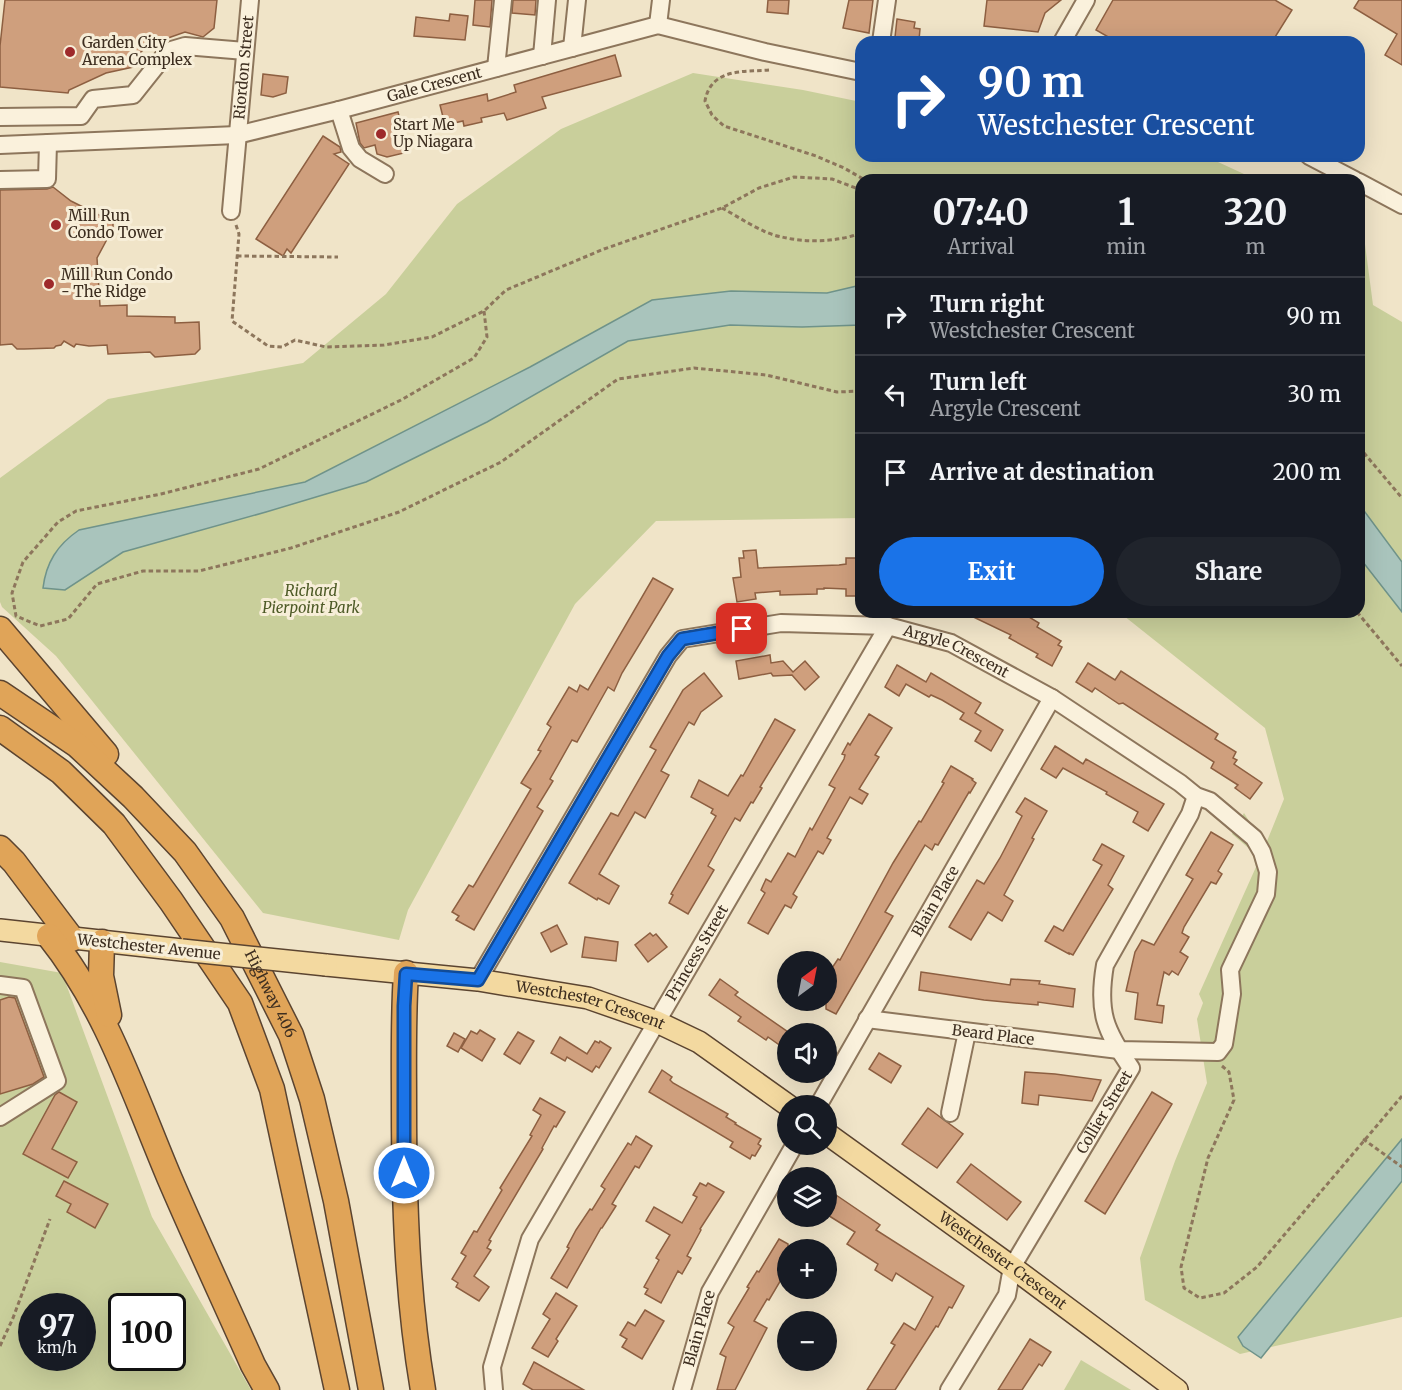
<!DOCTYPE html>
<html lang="en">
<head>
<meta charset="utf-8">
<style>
	:root { --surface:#171b24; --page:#20242c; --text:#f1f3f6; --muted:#9ea1a6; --line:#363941; --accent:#1a73e8 }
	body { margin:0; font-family:Merriweather,serif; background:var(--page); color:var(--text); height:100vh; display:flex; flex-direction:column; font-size:22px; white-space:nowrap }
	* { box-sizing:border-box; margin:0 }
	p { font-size:20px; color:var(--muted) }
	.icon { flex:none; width:33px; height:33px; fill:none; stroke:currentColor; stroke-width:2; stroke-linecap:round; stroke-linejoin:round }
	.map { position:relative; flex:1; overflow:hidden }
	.sheet { position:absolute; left:855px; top:174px; width:510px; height:444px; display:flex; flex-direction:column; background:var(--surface); border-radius:18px; box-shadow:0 6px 24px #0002 }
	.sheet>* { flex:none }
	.guide { position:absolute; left:855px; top:36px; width:510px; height:126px; border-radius:18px; box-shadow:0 6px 24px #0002; background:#1a4fa0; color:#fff; overflow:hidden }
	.needle { width:39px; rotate:32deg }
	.fabs { position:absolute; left:777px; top:951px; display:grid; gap:12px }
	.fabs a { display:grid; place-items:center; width:60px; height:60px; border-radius:50%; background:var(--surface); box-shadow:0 6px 24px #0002; font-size:30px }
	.speed { position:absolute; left:18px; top:1293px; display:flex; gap:12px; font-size:30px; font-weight:700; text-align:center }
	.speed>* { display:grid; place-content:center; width:78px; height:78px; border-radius:50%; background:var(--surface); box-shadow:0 6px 24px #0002; line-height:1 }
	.speed small { font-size:15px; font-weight:400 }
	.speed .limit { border:3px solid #111; border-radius:9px; background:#fff; color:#111 }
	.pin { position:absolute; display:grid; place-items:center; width:51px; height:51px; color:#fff; margin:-26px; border-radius:12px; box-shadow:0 3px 9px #0006 }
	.me { position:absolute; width:66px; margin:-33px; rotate:0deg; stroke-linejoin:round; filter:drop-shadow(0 0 4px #0008) }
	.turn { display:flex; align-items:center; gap:21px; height:126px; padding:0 24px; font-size:27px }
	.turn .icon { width:78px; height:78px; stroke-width:2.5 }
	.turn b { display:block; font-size:42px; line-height:51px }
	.eta { display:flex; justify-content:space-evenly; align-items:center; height:102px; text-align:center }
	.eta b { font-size:36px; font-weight:700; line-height:42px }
	.button { display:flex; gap:12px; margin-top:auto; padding:12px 24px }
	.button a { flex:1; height:69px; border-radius:36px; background:var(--accent); color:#fff; font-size:24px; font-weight:700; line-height:69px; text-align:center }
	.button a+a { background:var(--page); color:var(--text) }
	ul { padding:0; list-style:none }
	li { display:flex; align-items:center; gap:18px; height:78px; padding:0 24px; border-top:2px solid var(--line) }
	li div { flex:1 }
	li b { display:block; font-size:22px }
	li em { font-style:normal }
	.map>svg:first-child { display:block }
	.green { fill:#c9cf9b; fill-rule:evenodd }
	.water { fill:#a9c4bc; stroke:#6f938a; stroke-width:1.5 }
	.building { fill:#cf9f7d; stroke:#8d5f41; stroke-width:1.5 }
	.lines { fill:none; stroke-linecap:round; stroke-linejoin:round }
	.minor-casing { stroke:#8d765c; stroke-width:20 }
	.major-casing { stroke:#5b4430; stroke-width:24 }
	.highway-casing { stroke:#5b4430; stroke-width:27 }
	.path { stroke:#8d765c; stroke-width:3; stroke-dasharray:4.5 3; stroke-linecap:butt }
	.minor { stroke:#faf1dc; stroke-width:16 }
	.major { stroke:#f3d9a0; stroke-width:21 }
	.highway { stroke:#e0a458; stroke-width:24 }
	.major-bridge-casing { stroke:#5b4430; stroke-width:24; stroke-linecap:butt }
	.major-bridge { stroke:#f3d9a0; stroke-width:21 }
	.route-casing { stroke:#114b97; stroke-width:15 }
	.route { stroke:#1a73e8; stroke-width:10 }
	.poi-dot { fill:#9e2a2b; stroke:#f7eed8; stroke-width:2 }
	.labels { text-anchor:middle; stroke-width:6; stroke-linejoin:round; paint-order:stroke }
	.poi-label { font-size:15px; fill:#3d2e20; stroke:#f7eed8; text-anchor:start }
	.street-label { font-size:15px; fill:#3d2e20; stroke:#f7eed8 }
	.park-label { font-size:15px; font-style:italic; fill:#4d5a26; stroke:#f7eed8 }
</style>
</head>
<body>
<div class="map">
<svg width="1402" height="1390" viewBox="0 0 1402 1390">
	<rect width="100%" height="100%" fill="#f0e4c8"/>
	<g class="green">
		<path d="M693,73l110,17 58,12v54h344l52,24h-396v338l-205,3 -81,83 -167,306 -9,30 -136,-27 -207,-257 -54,-49 -2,-5v-124l108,-79 195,-36 83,-69 71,-90 104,-75z"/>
		<path d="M1359,227l4,2 10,76 29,17v995l-162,37 -95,-54 -5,-42 35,-97 32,-78 -10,-64 6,-16 -4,-9 57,-127 -4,-16 -20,-17 12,-21 21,33 19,-47 -19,-71 -146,-116h240z"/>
		<path d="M0,962l62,11 90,244 99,173h-251zM32,1306h50v52h-50zM122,1306h50v52h-50z"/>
		<path d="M1081,1360l50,30h-67z"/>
	</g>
	<g class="water">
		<path d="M861,285v40l-59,2 -72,-2 -102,16 -141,81 -121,60 -100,30 -143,40 -58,38 -22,-2c3,-25 14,-43 36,-58l226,-48 225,-115 122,-67 79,-9 96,2z"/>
		<path d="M1359,504l43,58v50l-43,-55z"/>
		<path d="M1402,1139v42l-141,177 -18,-12 -5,-9z"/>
	</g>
	<g class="building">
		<path d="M5,0h212l-3,28 -11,9 -18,-5 -34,12 -19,15 6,7 -32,7 -37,17 -1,3 -68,-6v-41z"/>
		<path d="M475,0h17l-2,27 -17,-2z"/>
		<path d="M513,0h23l-1,15 -23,-2z"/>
		<path d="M768,0h21l-1,14 -21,-2z"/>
		<path d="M849,0h24l-4,33 -26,-5z"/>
		<path d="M987,0h74l-16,13 -7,19 -54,-6z"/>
		<path d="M1113,0h162l17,10 -20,32h-155l-21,-12z"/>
		<path d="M1359,0h43v65l-17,-10 12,-21 -43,-26z"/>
		<path d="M450,14l18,2 -3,24 -51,-4 2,-19 33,4z"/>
		<path d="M897,19l18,3 -1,6 6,1 -1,11 -24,-3z"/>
		<path d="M615,55l6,21 -79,21 4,11 -39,12 -3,-7 -23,5 1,4 -18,4 -1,-5 -18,4 -5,-20 47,-11 1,7 28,-9 -2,-7z"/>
		<path d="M263,74l25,3 -2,16 -13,4 -12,-2z"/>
		<path d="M398,112l10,40 -21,5 -10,-3 -2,-9 -11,3 -4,-5 -4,-20z"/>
		<path d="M323,136l17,11 1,5 -7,2 15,10 -58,89 -4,-4 -4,7 -27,-17z"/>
		<path d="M53,187l18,14 42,21v6l-16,30 3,48 27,-1v11l48,1v6l24,-1 1,27 -5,5 -40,3 -5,-5 -42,2 -1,-9 -18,1 -13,-2 -2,3 -10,-6 -3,4 -5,1 -2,2 -30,1h-7l-5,-5 -12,1v-155l47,-1z"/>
		<path d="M756,550l2,18 81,-3 7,-1v-6h12l-1,38h-11v-7l-22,-1v1h-7v5l-37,1v-4l-25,2 1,6 -19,3 -4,-24 8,-1 -2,-19h5l-1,-7z"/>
		<path d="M653,578l20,11 -51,84 -8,18 -6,-4 -31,55 -5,-2 -22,39 3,2 -16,26 6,4 -69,119 -18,-10 3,-4 -7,-4 17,-27 4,2 2,-3 56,-95 -10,-6 20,-32 -3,-1 13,-23 -4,-3 22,-37 8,5 3,-7 8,5z"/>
		<path d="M963,612h58l18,11 -2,4 24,14 -3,4 4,2 -10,19 -16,-9 2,-3 -29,-16 2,-3z"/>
		<path d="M770,655l1,8 12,-2 10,11 12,-11 14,16 -14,13 -13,-15 -19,1 -2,-3 -32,6 -3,-18z"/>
		<path d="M1088,663l27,17 6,-9 97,63 -3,5 21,13 -3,6 4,2 -3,4 28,19 -12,16 -15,-11 3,-3 -27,-17 3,-6 -91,-59 -4,1 -24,-16 -3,4 -16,-10z"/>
		<path d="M897,665l29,17 5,-9 50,30 -6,10 28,17 -12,21 -16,-10 6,-10 -21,-12 4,-6 -22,-13 -11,-5 -2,2 -23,-13 -7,12 -14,-9z"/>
		<path d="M704,673l18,23 -21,16 -7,13 -5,-3 -28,49 8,4 -24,43 -10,-6 -36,62 20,12 -10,18 -11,-6 -1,2 -28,-17 42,-70 7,3 38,-66 -6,-3 33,-57z"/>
		<path d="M869,714l23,14 -17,27 4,2 -20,32 9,5 -6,10 -12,-7 -23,41 4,2 -8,14 -5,-3 -25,43 4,3 -6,11 -6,-3 -17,29 -20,-11 17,-30 -4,-3 5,-11 5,3 17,-29 7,4 15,-29 2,2 23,-42 -6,-3 15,-26 1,-4 -3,-1 6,-11 2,2z"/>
		<path d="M775,719l20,11 -35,57 2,1 -9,15 -2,-1 -11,19 -5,-3 -12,21 -15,27 6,4 -26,44 -19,-11 4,-8 -2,-1 45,-78 -5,-3 2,-4 -22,-12 8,-17 29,16 13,-21 2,1z"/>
		<path d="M1055,746l28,18 3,-5 78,45 -16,27 -15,-9 5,-10 -32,-18 1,-2 -44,-24 -7,10 -15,-9z"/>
		<path d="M951,766l22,13 -1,1 4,3 -6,10 -1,-1 -31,53 -3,-1 -3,6 -7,-5 -40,67 8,4 -57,98 -10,-5v-44l6,3 6,-9 2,1 53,-97 26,-42 2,1 23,-39 -2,-1z"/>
		<path d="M1025,798l22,13 -15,27 2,1 -30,56 9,6 -11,20 -14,-9 -17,28 -22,-13 28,-47 7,4 16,-26 22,-42 -6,-4z"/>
		<path d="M1211,832l22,13 -15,26 4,3 -6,10 -5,-2 -27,45 -2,6 7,4 -9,15 8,5 -10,18 -6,-4 -3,4 -5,-3 -7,33 7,1 -2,17 -27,-4 3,-26 -12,-2 9,-39 7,-12 12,5 39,-66 -7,-4z"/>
		<path d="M1102,844l22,12 -16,29 5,4 -40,66 -4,-2v1l-24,-13 9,-15 9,5 39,-66 -9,-5z"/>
		<path d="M557,925l10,19 -16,8 -10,-19z"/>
		<path d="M650,933l3,3 3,-2 11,13 -19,15 -13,-17z"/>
		<path d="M585,937l33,5 -2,19 -34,-4z"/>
		<path d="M921,972l89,13 1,-6 29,2 -1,3 36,5 -2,18 -35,-5v3l-54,-5 -65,-10z"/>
		<path d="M720,979l18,13 -3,3 53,37v19l-20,-14 -2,3 -28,-19 3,-4 -32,-22z"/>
		<path d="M9,997l6,1 29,79 -11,7 -33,10v-94z"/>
		<path d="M480,1030l15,9 -13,22 -21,-13 10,-17 6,3z"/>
		<path d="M518,1032l16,9 -14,23 -16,-10z"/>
		<path d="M454,1033l11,6 -7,13 -11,-6z"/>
		<path d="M560,1037l27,17 8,-13 4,2 1,-2 11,7 -12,20 -3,-2 -4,6 -25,-15 -2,4 -14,-8z"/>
		<path d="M879,1053l22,13 -10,17 -22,-14z"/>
		<path d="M662,1070l10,7 -2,3 3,3 55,31 -2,3 10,6 -1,1 26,15 -3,5 3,2 -6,10 -3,-1 -2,4 -20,-12 3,-5 -84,-50z"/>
		<path d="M1025,1072l30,2 46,6 -9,21 -53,-6 -1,10 -16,-2z"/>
		<path d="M59,1092l18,10 -25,47 25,13 -9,16 -45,-24 32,-59z"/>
		<path d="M1152,1092l20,12 -67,110 -20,-13z"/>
		<path d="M540,1098l25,14 -9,15 -2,-1 -12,22 1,1 -54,91 2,1 -4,7 4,2 -17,26 15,11 -10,14 -23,-14 2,-4 -6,-4 14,-23 -5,-3 13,-22 3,1 25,-42 -2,-2 32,-52 -2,-1 11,-20 -8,-5z"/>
		<path d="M928,1108l35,26 -26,34 -35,-24z"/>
		<path d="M636,1136l16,10 -13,22 -4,-2 -23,38 4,2 -14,22h-1l-34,60 -16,-10 18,-30 -2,-1 9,-17 14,-21 2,1 13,-21 -4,-3 27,-43 3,2z"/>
		<path d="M971,1164l50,38 -14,18 -50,-38z"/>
		<path d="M64,1181l44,23 -13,24 -28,-16 4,-8 -15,-8z"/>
		<path d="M700,1183l6,3 2,-3 16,9 -24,37 1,1 -14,26 4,2 -9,16 -4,-3 -17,32 -16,-9 3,-5 -4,-2 15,-27 -3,-2 14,-23 -24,-14 8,-14 28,16 15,-26 -4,-2z"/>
		<path d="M836,1195l44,30 -4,5 88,56 -12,22 -3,-1 -11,20 -2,-1 -41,64h-28l28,-45 -4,-2 13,-20 11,7 18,-33 -37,-24 -4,8 -17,-11 3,-6 -31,-20 8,-12 -29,-18v-4z"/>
		<path d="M779,1239l9,5v24l-19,32 -2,-1 -13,22 13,7 -32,62h-18l9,-33 -6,-3 14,-27 -6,-4 21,-35 -2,-1 10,-16 2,1z"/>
		<path d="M556,1293l21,13 -21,33 2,2 -10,16 -16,-9 18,-29 -7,-5z"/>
		<path d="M645,1310l19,11 -22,38 -20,-12 5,-8 -7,-4 8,-13 7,4z"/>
		<path d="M1030,1339l21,13 -9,14 -3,-2 -17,26h-24z"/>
		<path d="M534,1362l50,28h-51l-10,-6z"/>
	</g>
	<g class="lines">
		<defs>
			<g id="minor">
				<path d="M658,25l3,-25"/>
				<path d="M881,42l6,-42"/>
				<path d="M1062,42l24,-42"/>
				<path d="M572,48l5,-48"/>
				<path d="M542,56l5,-56"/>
				<path d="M496,68l7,-68"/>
				<path d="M339,110l12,38 9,11 25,15"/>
				<path d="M0,117l81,-1 12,-17 40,-4 35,-44 17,-5 60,5"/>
				<path id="s1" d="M0,145l237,-10 102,-25 319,-85 107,27 96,20"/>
				<path d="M1309,156l46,24"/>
				<path d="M0,180l47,-1 1,-36"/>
				<path d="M1359,182l43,23"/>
				<path id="s2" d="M231,211l19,-211"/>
				<path id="s3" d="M478,980l190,-324 14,-17 99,-16 107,3 63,17 101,55 128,85 16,13 14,5 44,37 8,14 6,20 -2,22 -36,76 2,24 -8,50 -6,8 -99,-2 -252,-31"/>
				<path d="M0,985l23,3 34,93 -57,36"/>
				<path id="s4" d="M818,1106l234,-408"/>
				<path d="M950,1113l17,-81"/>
				<path id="s5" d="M494,1390l-2,-23 38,-128 358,-613"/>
				<path id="s6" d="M682,1390l28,-98 85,-148"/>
				<path id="s7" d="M949,1390l58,-95 5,-28 119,-199c-26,-38 -34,-56 -26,-103l85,-151 6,-18"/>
			</g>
			<g id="major">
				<path d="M0,930l182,20"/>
				<path id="s8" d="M326,965l152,15 110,18 69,24 42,20 90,64"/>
				<path id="s9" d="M826,1133l186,134 165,123"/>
			</g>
			<g id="highway">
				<path d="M0,629l106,125"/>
				<path id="s10" d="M0,693l77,52 56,52 52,55 47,66 59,117 21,64 24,102 35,189"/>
				<path d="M0,728l61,44 53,52 57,77 69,102 32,86 65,301"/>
				<path d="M0,848l14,14 58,77"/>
				<path d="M49,936c57,71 85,158 120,241 27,63 56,125 84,188l14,25"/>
				<path d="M102,942l-1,34 8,39"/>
				<path d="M406,973c-3,45 -2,89 -2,134 0,95 3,189 19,283"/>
			</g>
		</defs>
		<use href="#minor" class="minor-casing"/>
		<use href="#major" class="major-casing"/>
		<use href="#highway" class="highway-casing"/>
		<g class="path">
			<path d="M769,70c-26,2 -58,-2 -64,31l7,14 12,11 92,30 28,12 21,12"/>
			<path d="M722,208c17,9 41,26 60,29 24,6 56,5 79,-4"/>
			<path d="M236,225l3,9 -7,87 36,25 14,1 13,-7 31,7 58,-2 48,-8 52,-26 22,-21 98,-41 118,-41 37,-20 35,-11 38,2 29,11"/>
			<path d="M237,256l101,1"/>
			<path d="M484,311l3,26 -13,21 -73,42 -142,69 -98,25 -85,17 -18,11 -35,40 -11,31 4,23 24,10 28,-7 29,-35 46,-13h56l92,-23 108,-36 102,-50 117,-83 76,-11 72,7 71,17 24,-1"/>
			<path d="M1359,447l43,51"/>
			<path d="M1357,612l45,54"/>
			<path d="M1222,1066l7,6 5,28 -26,58 -27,109 3,21 16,10 24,-5 33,-26 145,-171"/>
			<path d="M1363,1139l39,28"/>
			<path d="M0,1346l13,-28 37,-99"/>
		</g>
		<use href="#minor" class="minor"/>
		<use href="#major" class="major"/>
		<use href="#highway" class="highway"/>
		<defs>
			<path id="major-bridge" d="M182,950l144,15"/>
		</defs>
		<use href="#major-bridge" class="major-bridge-casing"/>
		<use href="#major-bridge" class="major-bridge"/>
	</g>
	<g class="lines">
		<defs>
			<path id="route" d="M404,1173v-167l2,-32 72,6 190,-324 14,-17 60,-10"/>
		</defs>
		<use href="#route" class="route-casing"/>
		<use href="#route" class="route"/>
	</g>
	<g class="poi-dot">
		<circle cx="70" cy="52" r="6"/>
		<circle cx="381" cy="134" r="6"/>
		<circle cx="56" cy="225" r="6"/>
		<circle cx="49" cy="284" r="6"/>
	</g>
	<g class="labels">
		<g class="poi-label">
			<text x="82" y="48">Garden City<tspan x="82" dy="17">Arena Complex</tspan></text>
			<text x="393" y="130">Start Me<tspan x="393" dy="17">Up Niagara</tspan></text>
			<text x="68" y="221">Mill Run<tspan x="68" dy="17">Condo Tower</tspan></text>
			<text x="61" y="280">Mill Run Condo<tspan x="61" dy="17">- The Ridge</tspan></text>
		</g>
		<g class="street-label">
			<text dy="5" stroke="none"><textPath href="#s2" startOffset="144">Riordon Street</textPath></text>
			<text dy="5" stroke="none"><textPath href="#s1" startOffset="441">Gale Crescent</textPath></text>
			<text dy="5" stroke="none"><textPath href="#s3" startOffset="678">Argyle Crescent</textPath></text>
			<text dy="5" stroke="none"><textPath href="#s4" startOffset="236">Blain Place</textPath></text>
			<text transform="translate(149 947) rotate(6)" y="5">Westchester Avenue</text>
			<text dy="5" stroke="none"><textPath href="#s5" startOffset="488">Princess Street</textPath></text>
			<text dy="5" stroke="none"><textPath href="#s10" startOffset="411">Highway 406</textPath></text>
			<text dy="5" stroke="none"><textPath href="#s8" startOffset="268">Westchester Crescent</textPath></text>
			<text transform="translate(993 1035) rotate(7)" y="5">Beard Place</text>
			<text dy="5" stroke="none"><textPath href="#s7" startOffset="320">Collier Street</textPath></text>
			<text dy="5" stroke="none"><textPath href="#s9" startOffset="218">Westchester Crescent</textPath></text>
			<text dy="5" stroke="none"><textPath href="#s6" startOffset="64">Blain Place</textPath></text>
		</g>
		<g class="park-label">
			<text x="311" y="596">Richard<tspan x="311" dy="17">Pierpoint Park</tspan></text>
		</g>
	</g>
</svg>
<div class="fabs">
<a><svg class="needle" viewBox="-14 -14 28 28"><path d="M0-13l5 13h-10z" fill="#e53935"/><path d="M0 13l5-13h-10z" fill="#9ea1a6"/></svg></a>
<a><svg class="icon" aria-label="sound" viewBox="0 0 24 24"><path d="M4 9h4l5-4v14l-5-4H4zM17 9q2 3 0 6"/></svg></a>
<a><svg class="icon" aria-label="search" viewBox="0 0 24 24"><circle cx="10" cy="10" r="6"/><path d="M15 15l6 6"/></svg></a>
<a><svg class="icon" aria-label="layers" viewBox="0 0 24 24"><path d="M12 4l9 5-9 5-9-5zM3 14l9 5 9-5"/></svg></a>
<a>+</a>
<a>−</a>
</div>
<div class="speed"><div>97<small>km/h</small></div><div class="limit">100</div></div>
<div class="pin" style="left:742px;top:629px;background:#d93025"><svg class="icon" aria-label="arrive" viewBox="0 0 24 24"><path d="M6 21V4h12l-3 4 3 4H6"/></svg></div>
<svg class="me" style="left:404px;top:1173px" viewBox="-20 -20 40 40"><circle r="17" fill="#1a73e8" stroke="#fff" stroke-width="3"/><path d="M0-11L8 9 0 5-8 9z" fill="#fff"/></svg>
<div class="guide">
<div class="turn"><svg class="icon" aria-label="right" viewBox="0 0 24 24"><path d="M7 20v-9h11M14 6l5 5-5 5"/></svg><div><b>90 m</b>Westchester Crescent</div></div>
</div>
<section class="sheet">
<div class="eta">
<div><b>07:40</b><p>Arrival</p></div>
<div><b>1</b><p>min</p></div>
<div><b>320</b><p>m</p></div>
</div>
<ul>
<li><svg class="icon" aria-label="right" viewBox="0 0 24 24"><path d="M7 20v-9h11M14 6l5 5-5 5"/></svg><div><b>Turn right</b><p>Westchester Crescent</p></div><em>90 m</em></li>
<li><svg class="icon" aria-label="left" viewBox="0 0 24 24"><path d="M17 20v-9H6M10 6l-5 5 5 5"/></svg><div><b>Turn left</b><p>Argyle Crescent</p></div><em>30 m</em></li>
<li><svg class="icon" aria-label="arrive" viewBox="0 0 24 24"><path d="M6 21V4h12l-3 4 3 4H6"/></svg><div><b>Arrive at destination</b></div><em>200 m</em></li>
</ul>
<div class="button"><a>Exit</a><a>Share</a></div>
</section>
</div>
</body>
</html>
